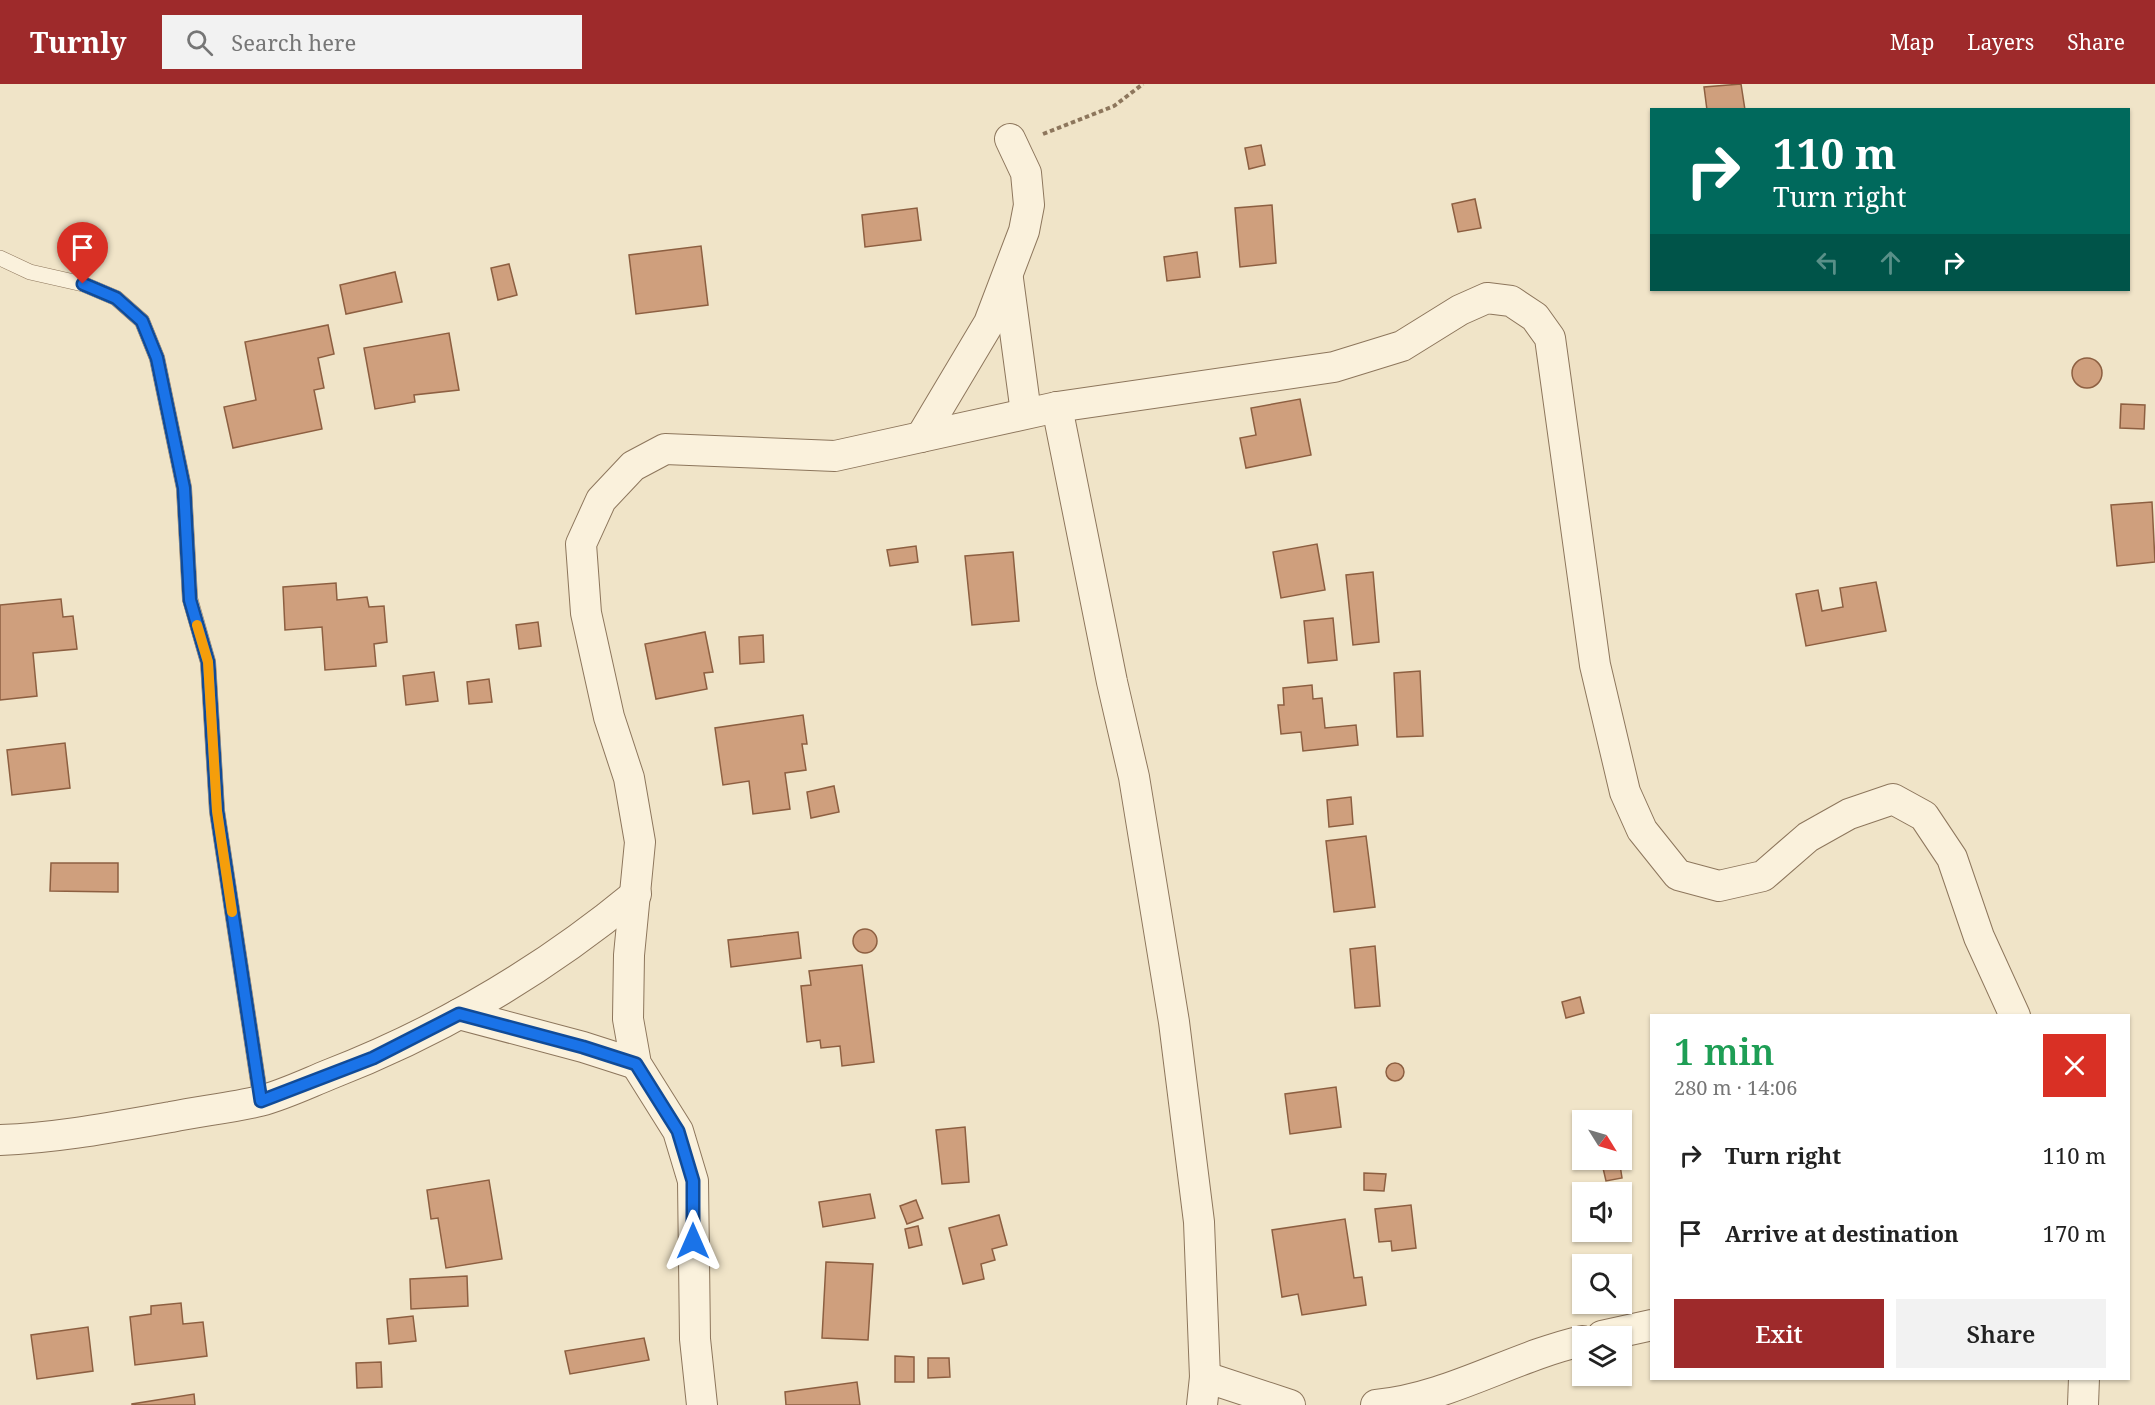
<!DOCTYPE html>
<html lang="en">
<head>
<meta charset="utf-8">
<style>
	:root { --surface:#fff; --page:#f2f2f2; --text:#222; --muted:#767676; --accent:#9e2a2b }
	body { margin:0; font-family:"Noto Serif",serif; background:var(--page); color:var(--text); height:100vh; display:flex; flex-direction:column; font-size:22px; white-space:nowrap }
	* { box-sizing:border-box; margin:0 }
	p { font-size:20px; color:var(--muted) }
	.icon { flex:none; width:33px; height:33px; fill:none; stroke:currentColor; stroke-width:2; stroke-linecap:round; stroke-linejoin:round }
	.map { position:relative; flex:1; overflow:hidden }
	.side { position:absolute; left:1650px; top:930px; width:480px; height:366px; display:flex; flex-direction:column; background:var(--surface); border-radius:0px; box-shadow:0 2px 4px #0004 }
	.side>* { flex:none }
	.hud { position:absolute; left:1650px; top:24px; width:480px; height:183px; border-radius:0px; box-shadow:0 2px 4px #0004; background:#00695c; color:#fff; overflow:hidden }
	.needle { width:39px; rotate:127deg }
	.tools { position:absolute; left:1572px; top:1026px; display:grid; gap:12px }
	.tools a { display:grid; place-items:center; width:60px; height:60px; border-radius:0px; background:var(--surface); box-shadow:0 2px 4px #0004; font-size:30px }
	.pin { position:absolute; display:grid; place-items:center; width:51px; height:51px; color:#fff; margin:-62px -26px; border-radius:50% 50% 50% 0; rotate:-45deg; box-shadow:0 0 6px #0007 }
	.pin .icon { rotate:45deg }
	.me { position:absolute; width:66px; margin:-33px; rotate:0deg; stroke-linejoin:round; filter:drop-shadow(0 0 4px #0008) }
	.turn { display:flex; align-items:center; gap:21px; height:126px; padding:0 24px; font-size:27px }
	.turn .icon { width:78px; height:78px; stroke-width:2.5 }
	.turn b { display:block; font-size:42px; line-height:51px }
	.lanes { display:flex; align-items:center; height:57px; padding:0 24px; background:#0003; justify-content:center; gap:30px; direction:ltr }
	.lanes .off { opacity:.35 }
	.round { display:grid; place-items:center; flex:none; width:63px; height:63px; border-radius:0px; background:var(--page) }
	.headline { display:flex; align-items:center; justify-content:space-between; height:102px; padding:0 24px }
	h1 { font-size:36px; font-weight:600; line-height:45px; color:#1e9e55 }
	.primary-button { display:flex; gap:12px; margin-top:auto; padding:12px 24px }
	.primary-button a { flex:1; height:69px; border-radius:0px; background:var(--accent); color:#fff; font-size:24px; font-weight:600; line-height:69px; text-align:center }
	.primary-button a+a { background:var(--page); color:var(--text) }
	ul { padding:0; list-style:none }
	li { display:flex; align-items:center; gap:18px; height:78px; padding:0 24px }
	li div { flex:1 }
	li b { display:block; font-size:22px }
	li em { font-style:normal }
	header { display:flex; align-items:center; gap:36px; box-sizing:border-box; height:84px; padding:0 30px; background:var(--accent); color:#fff }
	header strong { font-size:28px }
	nav { display:flex; gap:33px; margin-inline-start:auto; font-size:21px }
	.search { width:420px; height:54px; background:var(--page); display:flex; align-items:center; gap:15px; box-sizing:border-box; padding:0 21px; border-radius:0px; color:var(--muted); font-size:22px }
	.map>svg:first-child { display:block }
	.building { fill:#cf9f7d; stroke:#8d5f41; stroke-width:1.5 }
	.lines { fill:none; stroke-linecap:round; stroke-linejoin:round }
	.service-casing { stroke:#8d765c; stroke-width:16 }
	.minor-casing { stroke:#8d765c; stroke-width:32 }
	.path { stroke:#8d765c; stroke-width:4; stroke-dasharray:4.5 3; stroke-linecap:butt }
	.service { stroke:#faf1dc; stroke-width:15 }
	.minor { stroke:#faf1dc; stroke-width:30 }
	.route-casing { stroke:#114b97; stroke-width:15 }
	.route { stroke:#1a73e8; stroke-width:10 }
	.slow { stroke:#f59e0b; stroke-width:10 }
</style>
</head>
<body>
<header>
<strong>Turnly</strong>
<div class="search"><svg class="icon" aria-label="search" viewBox="0 0 24 24"><circle cx="10" cy="10" r="6"/><path d="M15 15l6 6"/></svg>Search here</div>
<nav><a>Map</a><a>Layers</a><a>Share</a></nav>
</header>
<div class="map">
<svg width="2155" height="1321" viewBox="0 0 2155 1321">
	<rect width="100%" height="100%" fill="#f0e4c8"/>
	<g class="building">
		<path d="M1741,0l4,26h-38l-3,-23z"/>
		<path d="M1261,61l4,20 -16,4 -4,-21z"/>
		<path d="M1475,115l6,29 -23,4 -6,-28z"/>
		<path d="M1272,121l4,58 -36,4 -5,-59z"/>
		<path d="M917,124l4,32 -56,7 -3,-32z"/>
		<path d="M701,162l7,59 -72,9 -7,-59z"/>
		<path d="M1197,168l3,25 -33,4 -3,-24z"/>
		<path d="M509,180l8,31 -19,5 -7,-32z"/>
		<path d="M395,188l7,30 -56,12 -6,-29z"/>
		<path d="M328,241l6,29 -16,4 6,30 -10,2 8,39 -89,19 -9,-41 32,-7 -11,-58z"/>
		<path d="M449,249l10,57 -45,5 1,7 -40,7 -11,-61z"/>
		<circle cx="2087" cy="289" r="15"/>
		<path d="M1300,315l11,56 -65,13 -6,-30 16,-3 -5,-27z"/>
		<path d="M2121,320l24,1 -1,24 -24,-1z"/>
		<path d="M2152,418l3,60 -38,4 -6,-61z"/>
		<path d="M1317,460l8,46 -44,8 -8,-46z"/>
		<path d="M916,462l2,16 -28,4 -3,-16z"/>
		<path d="M1013,468l6,69 -47,4 -7,-69z"/>
		<path d="M1373,488l6,70 -26,3 -7,-70z"/>
		<path d="M1876,498l10,49 -80,15 -10,-52 22,-4 4,21 21,-4 -3,-19z"/>
		<path d="M336,499l1,17 30,-3 2,10 15,-1 3,36 -13,2 2,22 -51,4 -3,-43 -37,3 -2,-43z"/>
		<path d="M61,515l2,18 10,-1 4,33 -44,4 4,43 -37,4v-95z"/>
		<path d="M1333,534l4,42 -29,3 -4,-42z"/>
		<path d="M538,538l3,24 -22,3 -3,-24z"/>
		<path d="M705,548l8,40 -9,1 3,16 -51,10 -11,-55z"/>
		<path d="M763,551l1,27 -24,2 -1,-27z"/>
		<path d="M1420,587l3,65 -26,1 -3,-64z"/>
		<path d="M434,588l4,29 -32,4 -3,-29z"/>
		<path d="M489,595l3,23 -23,2 -2,-22z"/>
		<path d="M1312,601l1,14 9,-1 3,30 31,-3 2,20 -55,6 -2,-19 -20,2 -3,-29h6l-1,-17z"/>
		<path d="M803,631l4,29h-5l4,26 -21,3 5,36 -37,5 -4,-33 -26,4 -8,-57z"/>
		<path d="M65,659l5,45 -58,7 -5,-45z"/>
		<path d="M834,702l5,26 -28,6 -4,-26z"/>
		<path d="M1351,713l2,27 -24,3 -2,-27z"/>
		<path d="M1366,752l9,71 -41,5 -8,-71z"/>
		<path d="M51,779h67v29l-68,-1z"/>
		<circle cx="865" cy="857" r="12"/>
		<path d="M798,848l3,26 -70,9 -3,-27z"/>
		<path d="M1375,862l5,60 -25,2 -5,-59z"/>
		<path d="M862,881l12,97 -32,4 -2,-20 -19,2 -1,-8 -13,2 -6,-56 10,-1 -2,-14z"/>
		<path d="M1580,913l4,16 -18,5 -4,-16z"/>
		<circle cx="1395" cy="988" r="9"/>
		<path d="M1336,1003l5,40 -51,7 -5,-40z"/>
		<path d="M965,1043l4,55 -27,2 -6,-54z"/>
		<path d="M1620,1081l2,13 -16,3 -3,-13z"/>
		<path d="M1364,1089l22,1 -2,17 -20,-1z"/>
		<path d="M489,1096l13,79 -56,9 -8,-50 -7,1 -4,-29z"/>
		<path d="M870,1110l5,24 -52,9 -4,-25z"/>
		<path d="M916,1116l7,18 -16,6 -7,-18z"/>
		<path d="M1411,1121l5,43 -24,3 -1,-10 -12,1 -4,-33z"/>
		<path d="M999,1131l8,30 -15,4 3,11 -14,4 3,15 -21,5 -14,-56z"/>
		<path d="M1345,1135l9,59 8,-1 4,28 -64,10 -4,-21 -16,3 -10,-67z"/>
		<path d="M918,1142l4,19 -13,3 -4,-19z"/>
		<path d="M826,1178l47,2 -5,76 -46,-2z"/>
		<path d="M467,1192l1,30 -57,3 -1,-30z"/>
		<path d="M181,1219l2,21 20,-2 4,34 -72,9 -5,-48 21,-3v-8z"/>
		<path d="M413,1232l3,25 -27,3 -2,-25z"/>
		<path d="M88,1243l5,44 -56,8 -6,-44z"/>
		<path d="M644,1254l5,22 -79,14 -5,-23z"/>
		<path d="M895,1272l19,1v25h-19z"/>
		<path d="M928,1274h21l1,19 -22,1z"/>
		<path d="M381,1278l1,25 -25,1 -1,-25z"/>
		<path d="M857,1298l3,23h-74l-1,-13z"/>
		<path d="M194,1310l1,11h-63v-1z"/>
	</g>
	<g class="lines">
		<defs>
			<path id="service" d="M0,174l30,14 53,12 33,14 26,23 15,37 27,130 6,111 18,63 9,149 44,290"/>
			<g id="minor">
				<path d="M1008,195l18,134"/>
				<path d="M1057,323l55,275 22,95 40,245 25,200 6,155 -3,28"/>
				<path d="M921,353l68,-114 35,-92 5,-26 -3,-32 -16,-34"/>
				<path d="M459,930l124,33 53,17"/>
				<path d="M0,1056c57,-2 114,-13 171,-23 29,-6 60,-9 89,-16 23,-6 46,-17 68,-26 111,-43 216,-105 308,-181"/>
				<path d="M1602,1252l50,-11"/>
				<path d="M1205,1293l85,28"/>
				<path d="M702,1321l-7,-66 -2,-158 -15,-50 -42,-67 -8,-45 1,-64 11,-113 -11,-64 -20,-61 -23,-104 -5,-69 20,-44 32,-34 32,-17 170,7 222,-49 277,-40 68,-21 58,-36 27,-12 24,3 24,16 15,21 45,327 30,127 17,38 36,45 41,11 44,-10 45,-39 41,-23 44,-15 31,17 28,42 27,79 36,79"/>
				<path d="M1376,1321c73,-7 136,-48 206,-64"/>
				<path d="M2083,1321l1,-27"/>
			</g>
		</defs>
		<use href="#service" class="service-casing"/>
		<use href="#minor" class="minor-casing"/>
		<path class="path" d="M1043,50l71,-28 29,-22"/>
		<use href="#service" class="service"/>
		<use href="#minor" class="minor"/>
	</g>
	<g class="lines">
		<defs>
			<path id="route" d="M83,200l33,14 26,23 15,37 27,130 6,112 18,62 9,149 44,290 112,-43 86,-44 124,33 53,17 42,67 15,50v60"/>
		</defs>
		<use href="#route" class="route-casing"/>
		<use href="#route" class="route"/>
		<path class="slow" d="M197,541l11,37 9,149 15,101"/>
	</g>
</svg>
<div class="tools">
<a><svg class="needle" viewBox="-14 -14 28 28"><path d="M0-13l5 13h-10z" fill="#e53935"/><path d="M0 13l5-13h-10z" fill="#767676"/></svg></a>
<a><svg class="icon" aria-label="sound" viewBox="0 0 24 24"><path d="M4 9h4l5-4v14l-5-4H4zM17 9q2 3 0 6"/></svg></a>
<a><svg class="icon" aria-label="search" viewBox="0 0 24 24"><circle cx="10" cy="10" r="6"/><path d="M15 15l6 6"/></svg></a>
<a><svg class="icon" aria-label="layers" viewBox="0 0 24 24"><path d="M12 4l9 5-9 5-9-5zM3 14l9 5 9-5"/></svg></a>
</div>
<div class="pin" style="left:83px;top:200px;background:#d93025"><svg class="icon" aria-label="arrive" viewBox="0 0 24 24"><path d="M6 21V4h12l-3 4 3 4H6"/></svg></div>
<svg class="me" style="left:693px;top:1157px" viewBox="-20 -20 40 40"><path d="M0-17L14 15 0 8-14 15z" fill="#1a73e8" stroke="#fff" stroke-width="4"/></svg>
<div class="hud">
<div class="turn"><svg class="icon" aria-label="right" viewBox="0 0 24 24"><path d="M7 20v-9h11M14 6l5 5-5 5"/></svg><div><b>110 m</b>Turn right</div></div>
<div class="lanes"><svg class="icon off" aria-label="left" viewBox="0 0 24 24"><path d="M17 20v-9H6M10 6l-5 5 5 5"/></svg><svg class="icon off" aria-label="ahead" viewBox="0 0 24 24"><path d="M12 20V5M6 11l6-6 6 6"/></svg><svg class="icon" aria-label="right" viewBox="0 0 24 24"><path d="M7 20v-9h11M14 6l5 5-5 5"/></svg></div>
</div>
<section class="side">
<div class="headline"><div><h1>1 min</h1><p>280 m · 14:06</p></div><a class="round" style="background:#d93025;color:#fff"><svg class="icon" aria-label="close" viewBox="0 0 24 24"><path d="M6 6l12 12M18 6L6 18"/></svg></a></div>
<ul>
<li><svg class="icon" aria-label="right" viewBox="0 0 24 24"><path d="M7 20v-9h11M14 6l5 5-5 5"/></svg><div><b>Turn right</b></div><em>110 m</em></li>
<li><svg class="icon" aria-label="arrive" viewBox="0 0 24 24"><path d="M6 21V4h12l-3 4 3 4H6"/></svg><div><b>Arrive at destination</b></div><em>170 m</em></li>
</ul>
<div class="primary-button"><a>Exit</a><a>Share</a></div>
</section>
</div>
</body>
</html>
